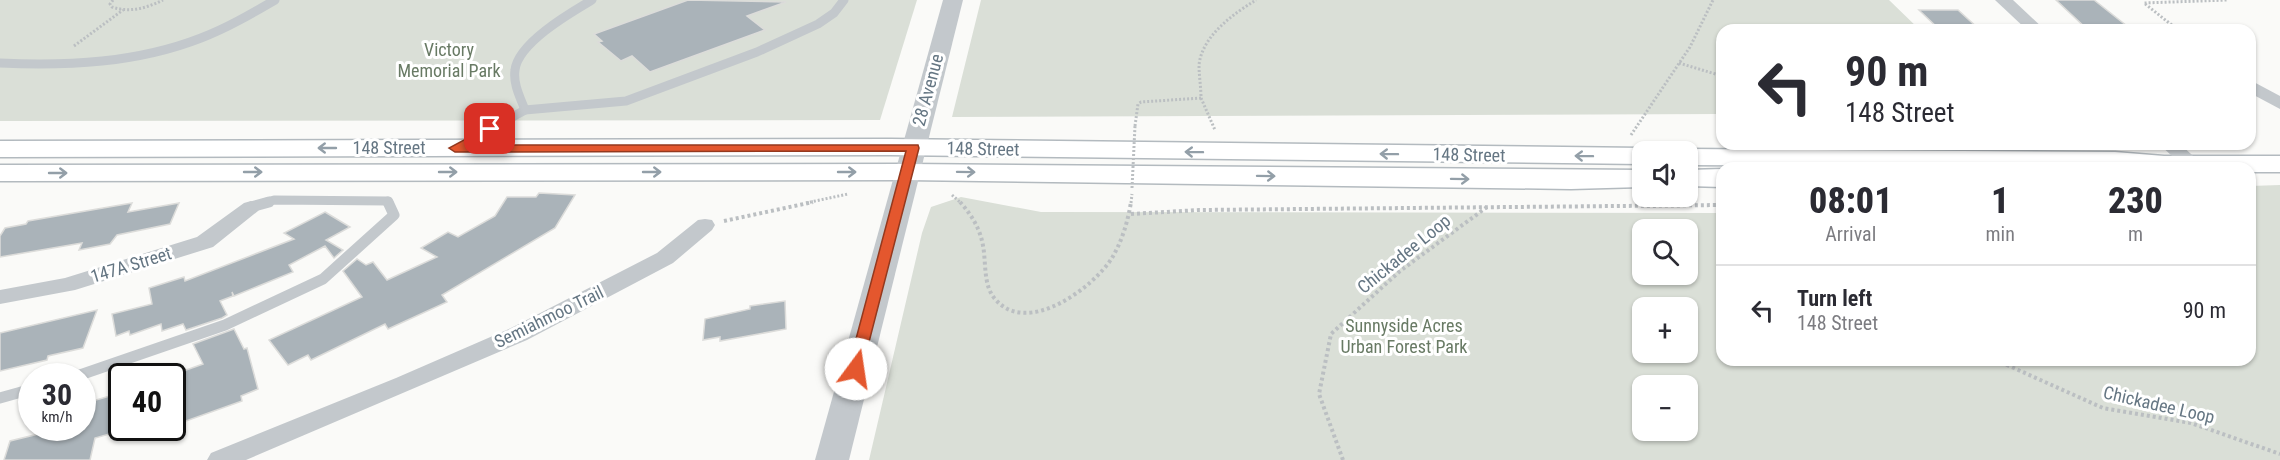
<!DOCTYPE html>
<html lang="en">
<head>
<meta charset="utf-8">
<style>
	:root { --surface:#fff; --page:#f2f2f3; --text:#2b2b33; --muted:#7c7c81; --line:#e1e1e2 }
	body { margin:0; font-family:"Roboto Condensed",sans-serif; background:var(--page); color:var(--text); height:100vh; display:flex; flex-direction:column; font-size:22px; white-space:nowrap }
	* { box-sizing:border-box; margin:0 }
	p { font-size:20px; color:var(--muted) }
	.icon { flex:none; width:33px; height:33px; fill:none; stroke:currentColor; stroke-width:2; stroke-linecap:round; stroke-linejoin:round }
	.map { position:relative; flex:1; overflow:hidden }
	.panel { position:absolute; left:1716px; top:162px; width:540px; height:204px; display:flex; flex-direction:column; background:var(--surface); border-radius:18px; box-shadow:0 2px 4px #0004 }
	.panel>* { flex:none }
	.hud { position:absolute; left:1716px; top:24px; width:540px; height:126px; border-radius:18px; box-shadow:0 2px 4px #0004; background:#fff; color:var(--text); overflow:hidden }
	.buttons { position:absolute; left:1632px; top:141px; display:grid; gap:12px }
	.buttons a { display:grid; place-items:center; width:66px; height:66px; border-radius:12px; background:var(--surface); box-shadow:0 2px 4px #0004; font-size:30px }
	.speed { position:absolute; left:18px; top:363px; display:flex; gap:12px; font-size:30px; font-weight:700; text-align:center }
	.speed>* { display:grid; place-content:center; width:78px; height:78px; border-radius:50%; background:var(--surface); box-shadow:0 2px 4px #0004; line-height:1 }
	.speed small { font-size:15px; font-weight:400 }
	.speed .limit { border:3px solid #111; border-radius:9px; background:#fff; color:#111 }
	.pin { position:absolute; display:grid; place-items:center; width:51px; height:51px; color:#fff; margin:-26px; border-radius:12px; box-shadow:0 3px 9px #0006 }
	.me { position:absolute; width:66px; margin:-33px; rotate:14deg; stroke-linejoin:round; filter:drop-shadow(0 0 4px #0008) }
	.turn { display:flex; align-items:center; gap:21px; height:126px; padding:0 30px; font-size:27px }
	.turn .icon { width:78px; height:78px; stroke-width:2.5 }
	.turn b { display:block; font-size:42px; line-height:51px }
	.eta { display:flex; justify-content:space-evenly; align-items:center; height:102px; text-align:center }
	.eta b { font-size:36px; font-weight:800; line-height:42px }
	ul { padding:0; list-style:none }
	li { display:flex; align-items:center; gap:18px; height:90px; padding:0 30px; border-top:2px solid var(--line) }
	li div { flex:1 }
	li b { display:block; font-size:22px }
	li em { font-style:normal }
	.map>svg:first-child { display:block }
	.green { fill:#dadfd7; fill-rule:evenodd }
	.building { fill:#aab3b9; stroke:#dcdcda; stroke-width:1.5 }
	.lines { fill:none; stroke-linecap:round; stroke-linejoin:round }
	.secondary-casing { stroke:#b3babf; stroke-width:3 }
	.path-far1 { stroke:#bbbfc2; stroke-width:3; stroke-dasharray:2 2; stroke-linecap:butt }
	.path { stroke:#bbbfc2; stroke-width:4; stroke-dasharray:3 3; stroke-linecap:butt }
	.service-far1 { stroke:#c3c8cc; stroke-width:9 }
	.service { stroke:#c3c8cc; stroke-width:11 }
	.minor { fill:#c3c8cc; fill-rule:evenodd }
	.tertiary { fill:#c3c8cc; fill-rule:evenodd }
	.secondary { fill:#fff; fill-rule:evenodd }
	.path-bridge { stroke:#bbbfc2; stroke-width:3; stroke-dasharray:2 2; stroke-linecap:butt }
	.oneway { stroke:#939fa8 }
	.route { fill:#e4572e; stroke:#94391e; stroke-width:1.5 }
	.labels { text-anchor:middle; stroke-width:6; stroke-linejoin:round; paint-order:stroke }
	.park-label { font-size:18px; fill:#687a64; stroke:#fff }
	.street-label { font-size:18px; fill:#657683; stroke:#fff }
</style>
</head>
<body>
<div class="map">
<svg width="2280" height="460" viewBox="0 0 2280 460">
	<rect width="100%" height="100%" fill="#fafaf8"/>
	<g class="green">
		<path d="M0,0h917l-37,120 -880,1z"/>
		<path d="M981,0h908l31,30h-198v84l-770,3z"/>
		<path d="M2280,185v275h-1411l53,-227 9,-26 30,-10 80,15 681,1v147h528v-174zM1642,230h46v44h-46zM1642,308h46v44h-46zM1642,386h46v44h-46z"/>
	</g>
	<g class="building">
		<path d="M688,0l98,2 -39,14 18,14 -115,42 -18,-16 -11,5 -23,-19 4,-1 -8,-7z"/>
		<path d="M2056,0h38l38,30h-44z"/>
		<path d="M1919,10h39l22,20h-40z"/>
		<path d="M539,193l36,2 -20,33 -113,67 5,7 -59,27 -3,-5 -74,36 -3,-5 -20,10 -19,-25 93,-43 -19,-26 14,-12 9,6 7,-3 14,18 50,-23 -16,-9 27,-16 10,5 37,-21 12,-19h29z"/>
		<path d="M132,203l-4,9 51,-9 -9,21 -53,11 -7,9 -31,6 3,-7 -82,14v-21l5,-8 21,-4 2,-3z"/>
		<path d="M325,212l25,15 -24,13 17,10 -9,8 -9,-12 -36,19 4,7 -59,24 -2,-4 1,4 -13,5 7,14 -5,3 -36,12 -3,-6 -21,7 -1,-7 -31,11 -1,-4 -13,5 -4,-22 40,-10 -3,-16 35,-11 1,4 109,-42 -10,-6z"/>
		<path d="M785,301l1,28 -66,12v-4l-17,3 2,-21 45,-10v-3z"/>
		<path d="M97,310l-14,38 -35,8 -1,4 -47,11v-38z"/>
		<path d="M234,329l10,20 3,-1 11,41 -17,7 1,5 -70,25v-51l31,-11 -10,-20z"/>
		<path d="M120,393l-7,40 -18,5 -5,22h-86l6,-19 53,-13h19v-24z"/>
	</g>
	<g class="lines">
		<defs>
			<g id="secondary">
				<path d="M890,139l752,9 11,4h-11v12l-752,-9 -890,2v-16z"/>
				<path d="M1688,149l427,3 49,4h116v16h-30v-4l-562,-3v-13h-10z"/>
				<path d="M907,164l735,6v17l-71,2 -664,-9 -907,1v-16z"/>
				<path d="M1722,169v18l-34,-1v-16z"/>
			</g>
		</defs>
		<use href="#secondary" class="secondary-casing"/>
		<g class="path-far1">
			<path d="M113,0l-3,4 2,3c18,6 35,1 51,-7"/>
			<path d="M2178,30l-34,-27 84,-3"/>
			<path d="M74,46l49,-36"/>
			<path d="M1679,63l43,13"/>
			<path d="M1201,98l14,32"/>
			<path d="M1135,126l3,-22 3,-2 60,-4c0,-11 -2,-22 -2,-33 3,-29 34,-51 57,-65"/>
			<path d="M1631,135l59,-88 23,-47"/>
			<path d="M952,195l9,8"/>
			<path d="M806,203l42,-9"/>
			<path d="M1131,203l1,-9"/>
		</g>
		<g class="path">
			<path d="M960,202c10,11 19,25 22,39 5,19 0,43 13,58 32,38 98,-11 117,-41 10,-17 16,-37 19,-56"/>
			<path d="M1131,214l68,-4 523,-5"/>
			<path d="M724,221l89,-19"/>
			<path d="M2003,360l4,5 96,43 88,15 89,31"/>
			<path d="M1343,460l-24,-66 12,-60 69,-63 87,-64"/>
		</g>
		<g class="service-far1">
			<path d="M0,63c68,3 137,0 201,-25 26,-10 50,-24 74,-38"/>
			<path d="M525,110l101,-9 131,-49 61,-28 16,-11 10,-13"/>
			<path d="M460,146l65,-36c-5,-13 -12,-26 -10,-40 3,-27 55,-57 77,-70"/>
			<path d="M264,203l10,-3 114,1 1,2"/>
		</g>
		<g class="service">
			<path d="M251,207l18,-5"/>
			<path d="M77,376l148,-51 98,-46 71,-64 -6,-13"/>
			<path d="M0,398l32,-9"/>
		</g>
		<g class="minor">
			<path d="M1995,0h18l32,30h-18z"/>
			<path d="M2250,80l30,16v13l-30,-16z"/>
			<path d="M2159,144h21l22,20 -3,4h-14z"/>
			<path d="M251,201l7,2 3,4 -3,4 -45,36 -138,43 -75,14v-14l65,-12 132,-41 47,-34z"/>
			<path d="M705,219l7,1 3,5 -3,5 -39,33 -146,77 -281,120h-39l4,-7 185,-75 115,-50 146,-75 41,-33z"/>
		</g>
		<path class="tertiary" d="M943,0h20l-114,460h-34z"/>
		<use href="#secondary" class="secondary"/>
		<path class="path-bridge" d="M1132,188l3,-62"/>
	</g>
	<defs><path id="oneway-shaft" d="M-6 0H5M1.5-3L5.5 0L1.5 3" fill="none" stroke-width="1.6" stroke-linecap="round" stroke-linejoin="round" transform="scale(1.5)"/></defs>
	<g class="oneway">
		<use href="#oneway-shaft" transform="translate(327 148) rotate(-180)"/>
		<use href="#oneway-shaft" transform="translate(1194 152) rotate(-179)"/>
		<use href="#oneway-shaft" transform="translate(1389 154) rotate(-179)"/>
		<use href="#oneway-shaft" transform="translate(1584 156) rotate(-179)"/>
		<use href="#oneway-shaft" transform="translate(253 172)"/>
		<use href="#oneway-shaft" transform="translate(448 172)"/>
		<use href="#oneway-shaft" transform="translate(652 172)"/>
		<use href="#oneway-shaft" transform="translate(847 172)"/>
		<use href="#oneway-shaft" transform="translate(966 172) rotate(1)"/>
		<use href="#oneway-shaft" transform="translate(58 173)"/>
		<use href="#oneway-shaft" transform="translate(1266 176) rotate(1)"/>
		<use href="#oneway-shaft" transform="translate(1460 179) rotate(1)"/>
	</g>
	<path class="route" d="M490,126l6,3 -2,3 -23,13h447l1,3 -58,225h-11l-2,-4 58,-218 -451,1 -6,-4z"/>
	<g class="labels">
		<g class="park-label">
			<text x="449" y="56">Victory<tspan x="449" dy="21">Memorial Park</tspan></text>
			<text x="1404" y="332">Sunnyside Acres<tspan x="1404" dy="21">Urban Forest Park</tspan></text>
		</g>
		<g class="street-label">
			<text transform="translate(928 90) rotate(-75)" y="6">28 Avenue</text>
			<text x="389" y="154">148 Street</text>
			<text transform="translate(983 149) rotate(1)" y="6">148 Street</text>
			<text transform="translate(1469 155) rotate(1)" y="6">148 Street</text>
			<text transform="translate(1404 254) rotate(-39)" y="6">Chickadee Loop</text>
			<text transform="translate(131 265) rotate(-17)" y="6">147A Street</text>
			<text transform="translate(549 317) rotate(-26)" y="6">Semiahmoo Trail</text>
			<text transform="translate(2159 405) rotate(13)" y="6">Chickadee Loop</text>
		</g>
	</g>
</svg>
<div class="buttons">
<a><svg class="icon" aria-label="sound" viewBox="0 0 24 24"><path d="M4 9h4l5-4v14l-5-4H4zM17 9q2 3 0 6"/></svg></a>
<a><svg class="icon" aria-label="search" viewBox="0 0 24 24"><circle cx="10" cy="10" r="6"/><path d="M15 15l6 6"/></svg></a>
<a>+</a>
<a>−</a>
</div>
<div class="speed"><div>30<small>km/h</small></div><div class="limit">40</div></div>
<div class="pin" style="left:490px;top:129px;background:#d93025"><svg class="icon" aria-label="arrive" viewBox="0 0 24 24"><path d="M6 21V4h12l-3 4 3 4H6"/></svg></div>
<svg class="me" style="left:856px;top:369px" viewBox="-20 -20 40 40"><circle r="19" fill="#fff"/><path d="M0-13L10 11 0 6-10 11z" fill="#e4572e"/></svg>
<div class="hud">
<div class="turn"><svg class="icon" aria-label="left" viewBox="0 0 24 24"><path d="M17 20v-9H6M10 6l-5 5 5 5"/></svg><div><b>90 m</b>148 Street</div></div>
</div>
<section class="panel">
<div class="eta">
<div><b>08:01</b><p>Arrival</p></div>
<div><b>1</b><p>min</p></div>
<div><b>230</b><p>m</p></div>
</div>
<ul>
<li><svg class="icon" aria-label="left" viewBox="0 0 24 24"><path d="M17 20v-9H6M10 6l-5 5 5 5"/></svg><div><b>Turn left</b><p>148 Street</p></div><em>90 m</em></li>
</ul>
</section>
</div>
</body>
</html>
